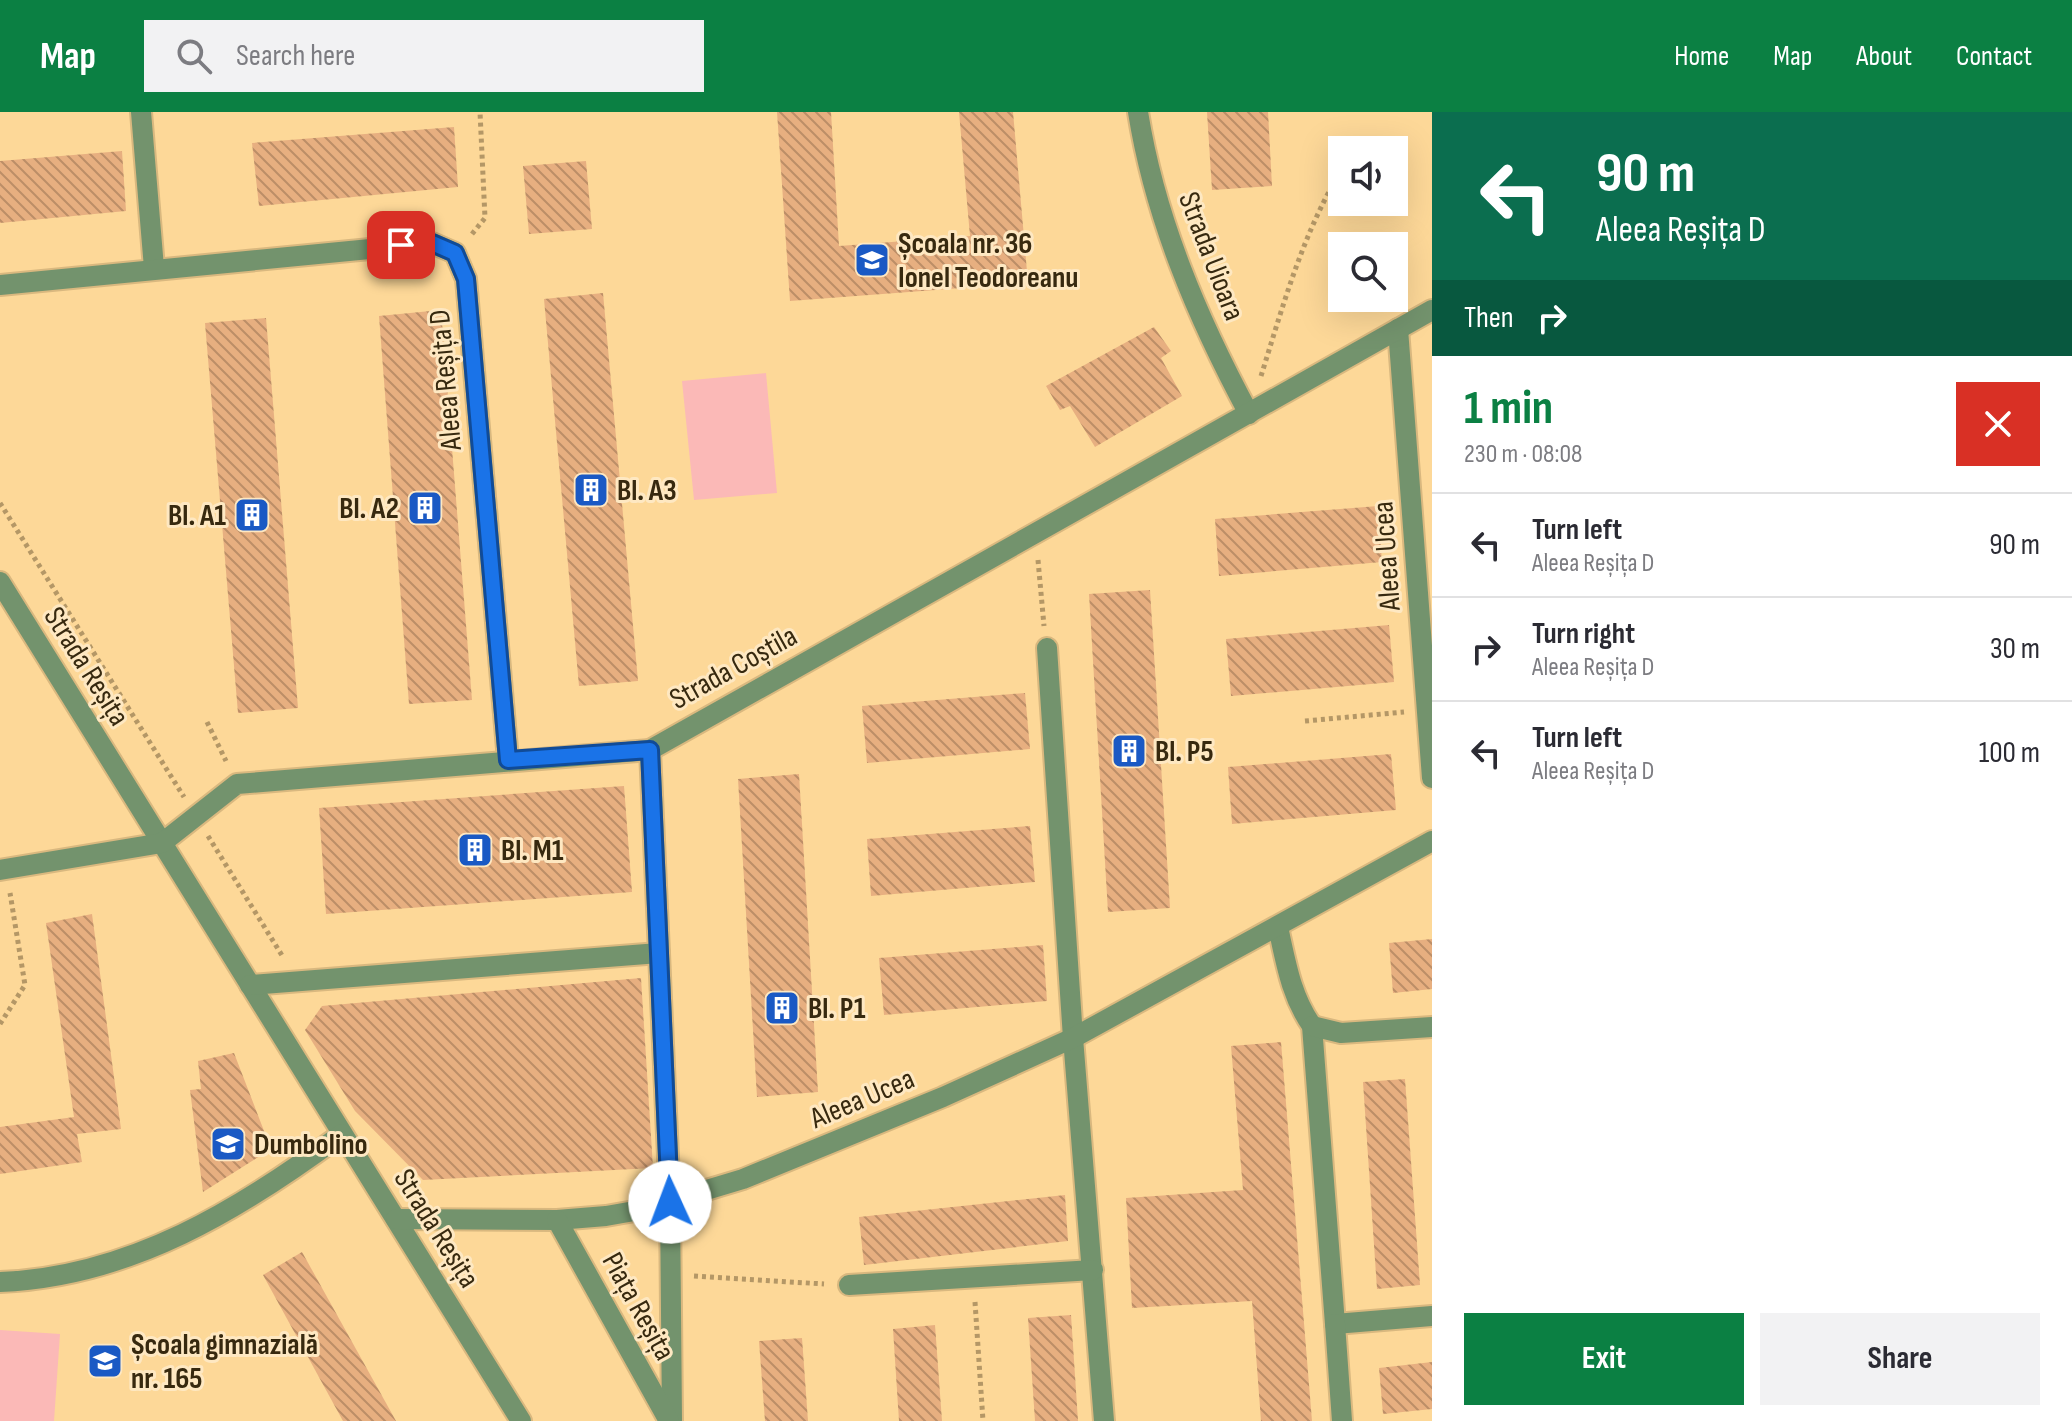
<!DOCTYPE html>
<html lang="en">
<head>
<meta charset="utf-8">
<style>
	:root { --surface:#fff; --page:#f2f2f3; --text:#2b2b33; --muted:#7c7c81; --line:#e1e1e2; --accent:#0b8043 }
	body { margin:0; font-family:"Sofia Sans Condensed",sans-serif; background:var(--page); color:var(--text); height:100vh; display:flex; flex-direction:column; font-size:30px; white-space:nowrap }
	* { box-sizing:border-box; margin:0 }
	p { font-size:26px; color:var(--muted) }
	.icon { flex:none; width:44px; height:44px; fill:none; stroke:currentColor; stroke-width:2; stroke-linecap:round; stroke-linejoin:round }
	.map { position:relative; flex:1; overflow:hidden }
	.side { display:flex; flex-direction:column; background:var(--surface); width:640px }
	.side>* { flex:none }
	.banner { background:#0b6e4f; color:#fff; overflow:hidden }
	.tools { position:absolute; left:1328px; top:24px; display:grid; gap:16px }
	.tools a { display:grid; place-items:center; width:80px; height:80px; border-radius:0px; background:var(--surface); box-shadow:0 8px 32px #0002; font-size:40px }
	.pin { position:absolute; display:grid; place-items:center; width:68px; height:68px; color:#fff; margin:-34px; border-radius:16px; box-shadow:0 4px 12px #0006 }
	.me { position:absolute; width:88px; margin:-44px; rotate:358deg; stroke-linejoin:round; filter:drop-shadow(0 0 6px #0008) }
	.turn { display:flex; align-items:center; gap:28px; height:168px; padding:0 32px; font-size:36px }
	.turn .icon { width:104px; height:104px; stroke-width:2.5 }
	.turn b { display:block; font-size:56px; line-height:68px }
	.then { display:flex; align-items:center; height:76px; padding:0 32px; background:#0003; gap:16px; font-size:30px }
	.round { display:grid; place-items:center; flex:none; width:84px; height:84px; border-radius:0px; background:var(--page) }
	.overview { display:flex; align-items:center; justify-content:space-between; height:136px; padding:0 32px }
	h1 { font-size:48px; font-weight:700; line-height:60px; color:var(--accent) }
	.button { display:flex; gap:16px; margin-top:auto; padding:16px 32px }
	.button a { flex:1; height:92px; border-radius:0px; background:var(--accent); color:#fff; font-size:32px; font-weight:700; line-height:92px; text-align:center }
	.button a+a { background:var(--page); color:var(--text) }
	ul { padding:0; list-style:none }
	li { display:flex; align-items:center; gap:24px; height:104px; padding:0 32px; border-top:2px solid var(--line) }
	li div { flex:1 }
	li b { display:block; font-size:30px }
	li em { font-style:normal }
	header { display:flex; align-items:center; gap:48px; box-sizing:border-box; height:112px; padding:0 40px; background:var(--accent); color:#fff }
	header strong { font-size:38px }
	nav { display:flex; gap:44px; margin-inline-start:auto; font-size:28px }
	.search { width:560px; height:72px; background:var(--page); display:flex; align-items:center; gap:20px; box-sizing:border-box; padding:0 28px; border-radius:0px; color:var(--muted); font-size:30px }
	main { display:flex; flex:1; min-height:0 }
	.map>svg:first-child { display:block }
	.grass { fill:#fbb9b7 }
	.building { fill:url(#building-back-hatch) }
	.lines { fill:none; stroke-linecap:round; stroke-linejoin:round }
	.minor-casing { stroke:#d9b87f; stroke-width:24 }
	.path { stroke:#b49766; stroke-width:5; stroke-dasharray:4 4; stroke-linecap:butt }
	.minor { stroke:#73936d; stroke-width:20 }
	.route-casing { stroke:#114b97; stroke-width:20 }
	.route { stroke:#1a73e8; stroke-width:14 }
	.labels { text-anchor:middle; stroke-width:6; stroke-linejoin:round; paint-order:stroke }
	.poi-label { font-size:30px; font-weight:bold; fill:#37290f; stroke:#fee8c2; text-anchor:start }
	.street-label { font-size:30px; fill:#37290f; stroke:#fee8c2 }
</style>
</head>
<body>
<header>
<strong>Map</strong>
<div class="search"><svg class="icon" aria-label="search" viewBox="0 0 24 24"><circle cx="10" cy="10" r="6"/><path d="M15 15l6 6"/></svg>Search here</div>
<nav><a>Home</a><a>Map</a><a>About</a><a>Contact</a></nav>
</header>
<main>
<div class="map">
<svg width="1432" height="1309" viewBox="0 0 1432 1309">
	<defs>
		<pattern id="building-back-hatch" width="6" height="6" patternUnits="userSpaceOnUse" patternTransform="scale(2)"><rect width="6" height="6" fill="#e7af80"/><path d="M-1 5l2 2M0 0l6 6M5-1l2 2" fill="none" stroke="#bc8e67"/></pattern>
	</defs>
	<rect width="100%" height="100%" fill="#fdd898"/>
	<g class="grass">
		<path d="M766,261l11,120 -83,7 -12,-119z"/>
		<path d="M0,1218l60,4 -6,87h-54z"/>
	</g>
	<g class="building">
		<path d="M777,0h54l8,134 131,-10 -11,-124h54l15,171 -238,18z"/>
		<path d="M1207,0h61l4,74 -60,4z"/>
		<path d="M454,15l4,60 -199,19 -7,-63z"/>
		<path d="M122,39l4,60 -126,12v-62z"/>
		<path d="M586,49l6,68 -63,5 -6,-68z"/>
		<path d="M603,181l35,388 -59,5 -35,-387z"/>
		<path d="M441,198l31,390 -63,4 -30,-388z"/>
		<path d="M266,206l32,390 -60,5 -33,-390z"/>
		<path d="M1154,215l17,24 -10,7 21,38 -87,51 -25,-41 -10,4 -14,-24z"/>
		<path d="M1378,394l4,56 -163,14 -4,-57z"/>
		<path d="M1150,478l20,318 -62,4 -19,-318z"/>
		<path d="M1389,513l5,57 -163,14 -5,-57z"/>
		<path d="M1025,581l5,56 -163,14 -5,-57z"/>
		<path d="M1391,642l5,56 -164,14 -4,-57z"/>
		<path d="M799,662l19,318 -61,5 -19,-318z"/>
		<path d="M624,674l8,106 -306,22 -7,-106z"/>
		<path d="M1030,714l5,56 -164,14 -4,-57z"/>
		<path d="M92,802l29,215 -44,5 5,28 -82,12v-47l74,-10 -28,-194z"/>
		<path d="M1432,827v50l-39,4 -4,-50z"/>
		<path d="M1043,833l4,56 -163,14 -5,-57z"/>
		<path d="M641,866l12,190 -230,12 -68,-69 -50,-81 17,-24z"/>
		<path d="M1281,930l31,379h-51l-9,-120 -120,7 -6,-110 117,-8 -12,-144z"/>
		<path d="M234,941l37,96 -68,43 -13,-102 11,-1 -3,-28z"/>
		<path d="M1405,967l15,206 -43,4 -14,-207z"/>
		<path d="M1065,1083l3,46 -204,24 -5,-48z"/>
		<path d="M302,1140l94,169h-53l-80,-146z"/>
		<path d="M1071,1203l7,106h-43l-7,-103z"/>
		<path d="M935,1213l7,96h-43l-6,-92z"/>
		<path d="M802,1226l6,83h-43l-6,-80z"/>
		<path d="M1432,1250v47l-49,5 -4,-46z"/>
	</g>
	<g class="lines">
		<defs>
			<g id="minor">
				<path d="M141,0l13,156"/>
				<path d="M1138,0c17,107 60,207 111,302"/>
				<path d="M0,173l432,-42 23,10 11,26 42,481"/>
				<path d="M1398,217l34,449"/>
				<path d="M0,470l521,839"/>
				<path d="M1047,536l26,390 31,383"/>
				<path d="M650,638l20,452 2,219"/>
				<path d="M0,758l162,-27 75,-59 413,-34 782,-440"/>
				<path d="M1278,815c8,36 13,69 34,99l23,298 97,-8"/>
				<path d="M250,873l409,-32"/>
				<path d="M1312,914l29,7 91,-6"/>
				<path d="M396,1107l161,1 49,-4 34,-6 103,-31 200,-82 130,-59 359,-197"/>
				<path d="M557,1108l112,201"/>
				<path d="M0,1170c130,-5 241,-73 342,-148"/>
				<path d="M849,1173l244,-15"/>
				<path d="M1335,1212l7,97"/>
			</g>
		</defs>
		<use href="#minor" class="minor-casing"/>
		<g class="path">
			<path d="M1362,38l19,-14"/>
			<path d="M472,122l13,-16 -5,-106"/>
			<path d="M1261,264c22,-70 42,-144 81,-207"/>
			<path d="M0,391l184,294"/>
			<path d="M1038,448l6,66"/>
			<path d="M1305,609l99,-9"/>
			<path d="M207,610l19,39"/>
			<path d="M208,724l75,121"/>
			<path d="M0,912l25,-39 -15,-92"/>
			<path d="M694,1164l130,8"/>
			<path d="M975,1190l8,119"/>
		</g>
		<use href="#minor" class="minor"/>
	</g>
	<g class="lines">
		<defs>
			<path id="route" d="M401,133l31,-2 23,10 11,26 42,481 142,-10 20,452"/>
		</defs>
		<use href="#route" class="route-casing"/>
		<use href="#route" class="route"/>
	</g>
	<defs>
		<symbol id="university-square" viewBox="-11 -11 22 22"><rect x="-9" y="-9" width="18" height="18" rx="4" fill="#1a59c4" stroke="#fee8c2"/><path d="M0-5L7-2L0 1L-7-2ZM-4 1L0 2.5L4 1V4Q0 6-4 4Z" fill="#fff"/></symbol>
		<symbol id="building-square" viewBox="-11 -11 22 22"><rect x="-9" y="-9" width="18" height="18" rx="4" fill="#1a59c4" stroke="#fee8c2"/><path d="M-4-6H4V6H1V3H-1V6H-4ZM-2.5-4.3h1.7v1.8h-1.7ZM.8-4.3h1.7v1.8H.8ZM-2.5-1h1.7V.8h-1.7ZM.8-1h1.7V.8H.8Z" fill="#fff"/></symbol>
		<symbol id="school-square" viewBox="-11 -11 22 22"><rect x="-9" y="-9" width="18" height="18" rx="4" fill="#1a59c4" stroke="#fee8c2"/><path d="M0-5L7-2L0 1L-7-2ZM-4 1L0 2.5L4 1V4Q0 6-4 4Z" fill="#fff"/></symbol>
	</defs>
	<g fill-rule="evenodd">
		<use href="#university-square" x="852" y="128" width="40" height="40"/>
		<use href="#building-square" x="571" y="358" width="40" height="40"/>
		<use href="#building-square" x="405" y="376" width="40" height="40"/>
		<use href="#building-square" x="232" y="383" width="40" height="40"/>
		<use href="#building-square" x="1109" y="619" width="40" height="40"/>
		<use href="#building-square" x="455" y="718" width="40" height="40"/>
		<use href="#building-square" x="762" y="876" width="40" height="40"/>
		<use href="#school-square" x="208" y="1012" width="40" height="40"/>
		<use href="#school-square" x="85" y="1229" width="40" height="40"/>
	</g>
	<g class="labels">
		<g class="poi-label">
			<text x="898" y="141">Școala nr. 36<tspan x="898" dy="34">Ionel Teodoreanu</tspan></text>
			<text x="617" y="388">Bl. A3</text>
			<text x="399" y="406" text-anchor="end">Bl. A2</text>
			<text x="226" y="413" text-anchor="end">Bl. A1</text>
			<text x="1155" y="649">Bl. P5</text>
			<text x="501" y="748">Bl. M1</text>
			<text x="808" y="906">Bl. P1</text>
			<text x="254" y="1042">Dumbolino</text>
			<text x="131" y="1242">Școala gimnazială<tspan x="131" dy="34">nr. 165</tspan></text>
		</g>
		<g class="street-label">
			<text transform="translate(1212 144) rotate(69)" y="10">Strada Uioara</text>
			<text transform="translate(445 268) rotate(-95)" y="10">Aleea Reșița D</text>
			<text transform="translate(1386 444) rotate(-94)" y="10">Aleea Ucea</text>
			<text transform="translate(87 554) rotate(58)" y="10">Strada Reșița</text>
			<text transform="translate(733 555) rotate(-29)" y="10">Strada Coștila</text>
			<text transform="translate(862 986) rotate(-23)" y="10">Aleea Ucea</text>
			<text transform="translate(437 1116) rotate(58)" y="10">Strada Reșița</text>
			<text transform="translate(639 1194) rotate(61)" y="10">Piața Reșița</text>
		</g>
	</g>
</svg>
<div class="tools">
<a><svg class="icon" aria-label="sound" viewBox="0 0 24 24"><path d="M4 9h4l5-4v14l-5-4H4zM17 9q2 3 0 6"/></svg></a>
<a><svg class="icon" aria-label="search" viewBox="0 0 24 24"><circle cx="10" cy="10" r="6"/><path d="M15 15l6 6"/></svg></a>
</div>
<div class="pin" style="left:401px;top:133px;background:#d93025"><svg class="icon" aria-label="arrive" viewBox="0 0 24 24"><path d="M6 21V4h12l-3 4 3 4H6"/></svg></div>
<svg class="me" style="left:670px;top:1090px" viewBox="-20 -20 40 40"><circle r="19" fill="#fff"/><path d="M0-13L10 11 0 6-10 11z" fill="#1a73e8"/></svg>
</div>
<section class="side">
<div class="banner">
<div class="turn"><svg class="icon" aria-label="left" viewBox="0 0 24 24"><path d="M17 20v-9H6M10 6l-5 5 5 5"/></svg><div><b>90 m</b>Aleea Reșița D</div></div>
<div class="then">Then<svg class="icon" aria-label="right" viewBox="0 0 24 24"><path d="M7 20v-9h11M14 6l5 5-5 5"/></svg></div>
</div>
<div class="overview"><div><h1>1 min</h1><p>230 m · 08:08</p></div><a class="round" style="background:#d93025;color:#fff"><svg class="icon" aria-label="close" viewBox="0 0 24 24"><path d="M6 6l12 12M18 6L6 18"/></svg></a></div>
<ul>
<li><svg class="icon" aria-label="left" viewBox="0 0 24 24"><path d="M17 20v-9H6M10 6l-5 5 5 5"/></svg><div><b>Turn left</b><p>Aleea Reșița D</p></div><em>90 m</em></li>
<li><svg class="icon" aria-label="right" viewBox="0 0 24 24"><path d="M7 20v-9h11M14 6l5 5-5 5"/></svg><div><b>Turn right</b><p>Aleea Reșița D</p></div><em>30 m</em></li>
<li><svg class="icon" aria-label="left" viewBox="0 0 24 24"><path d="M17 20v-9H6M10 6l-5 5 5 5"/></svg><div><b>Turn left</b><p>Aleea Reșița D</p></div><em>100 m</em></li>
</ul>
<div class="button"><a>Exit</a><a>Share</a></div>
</section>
</main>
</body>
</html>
